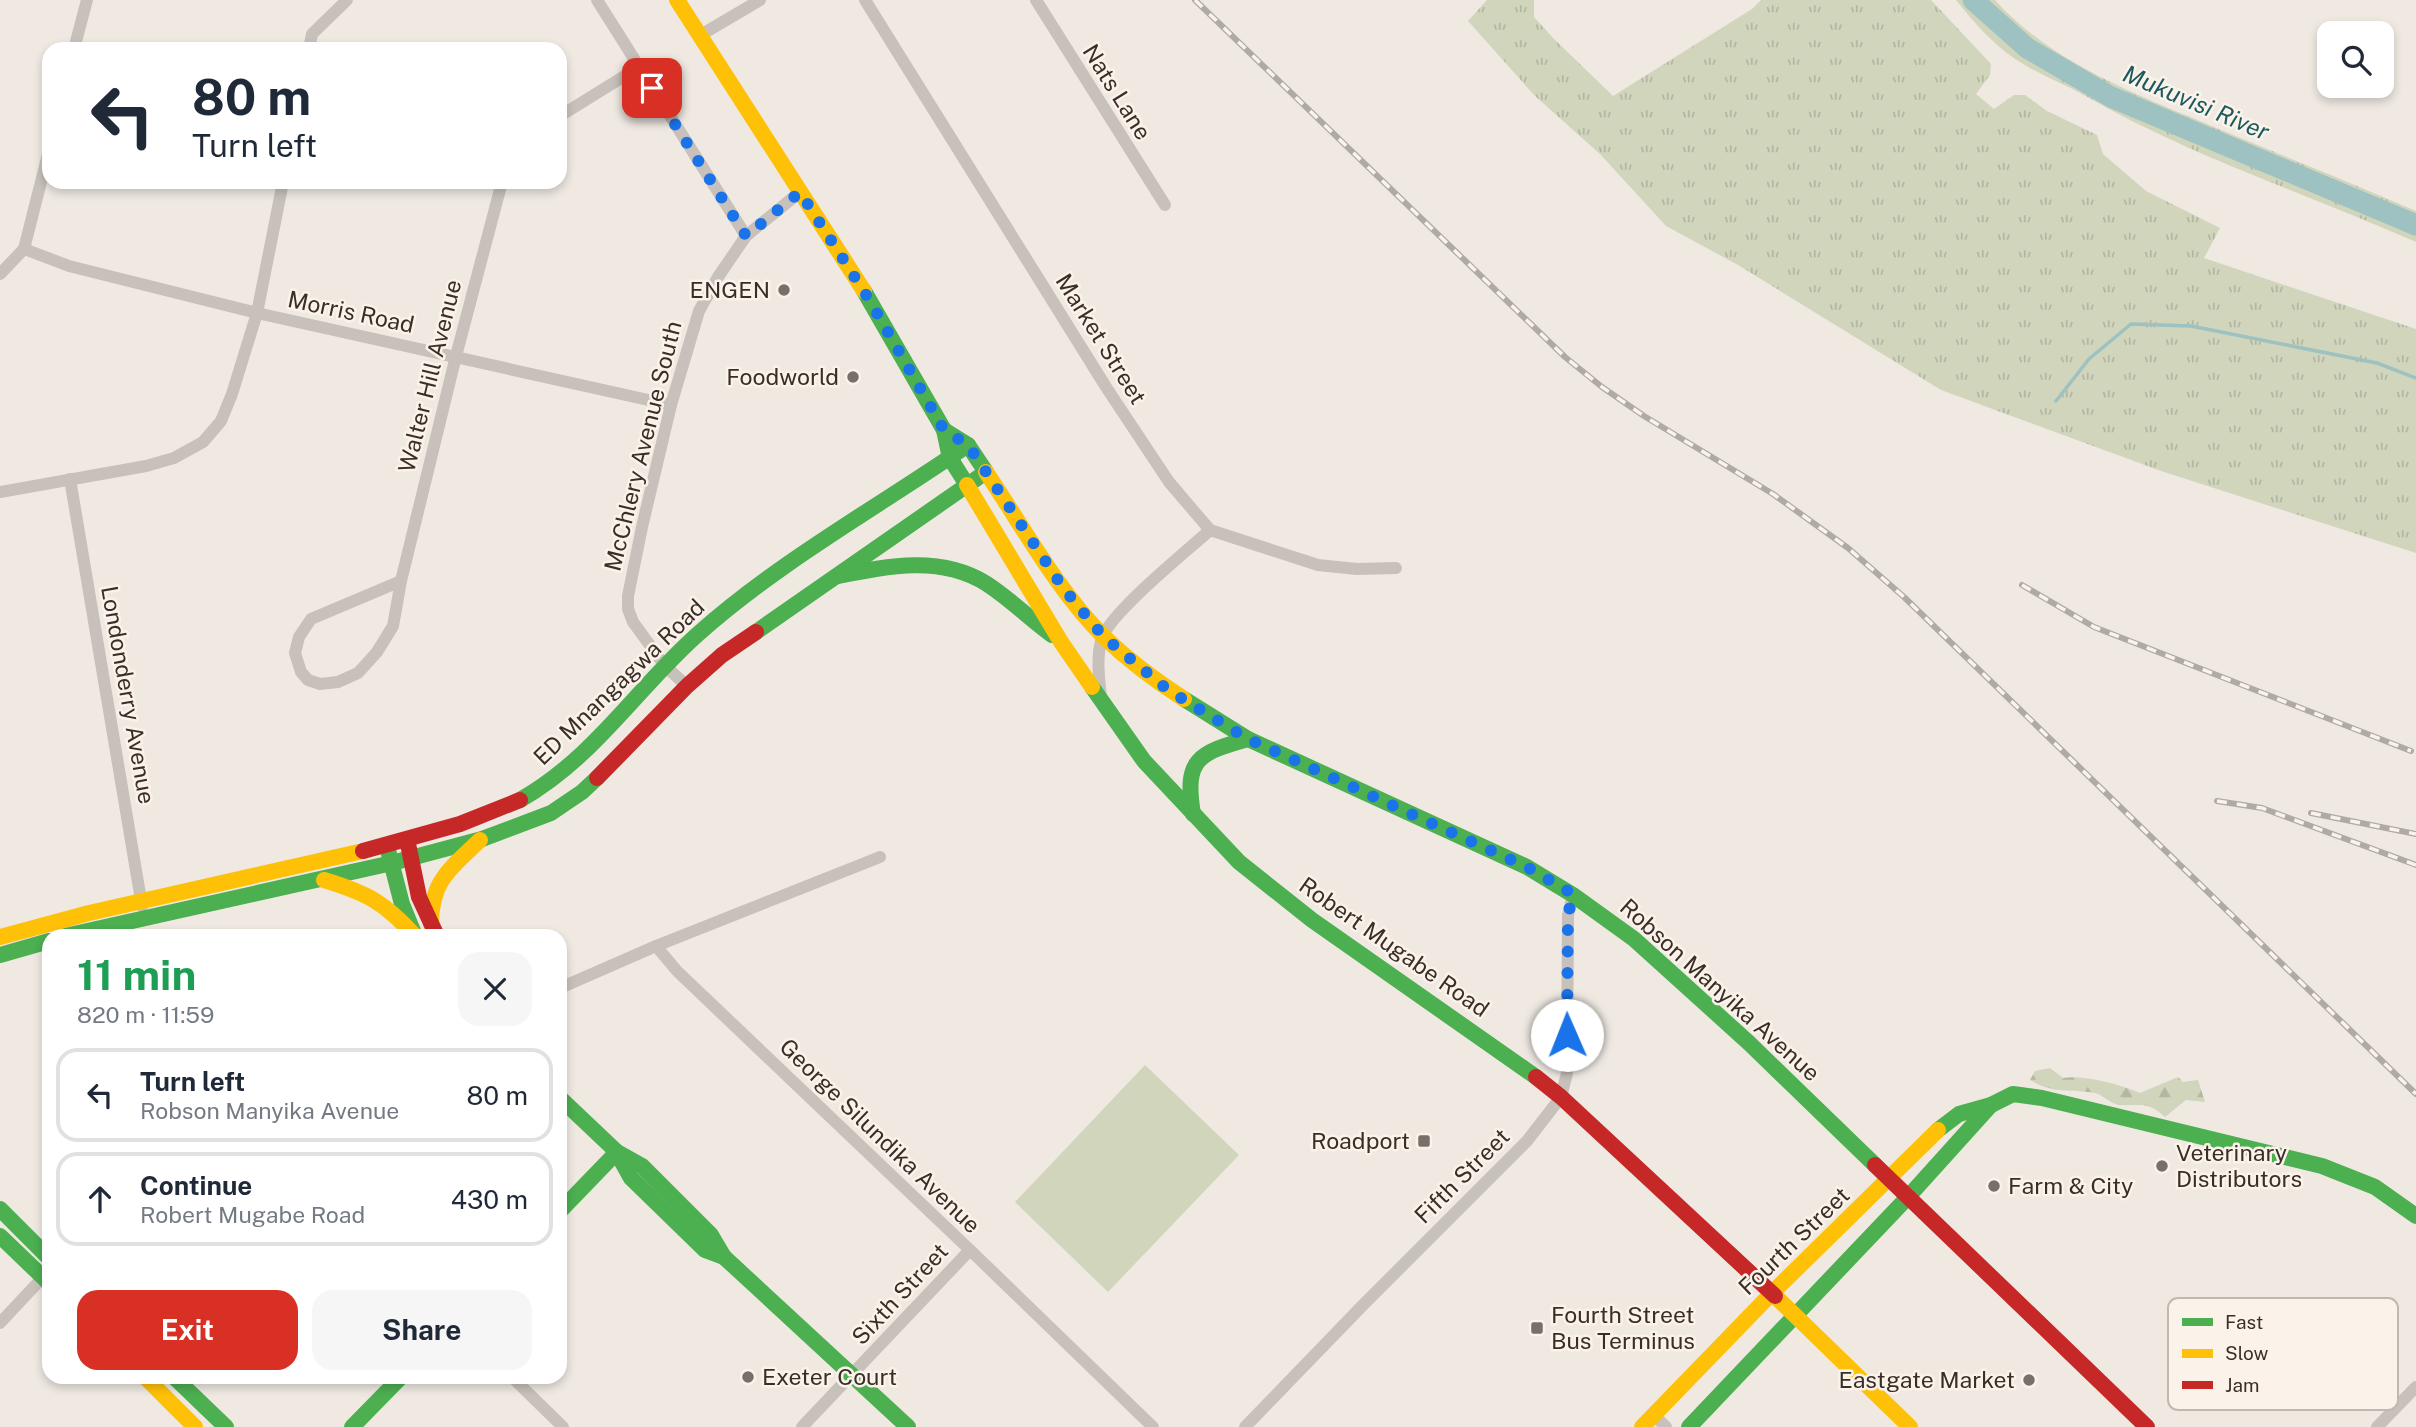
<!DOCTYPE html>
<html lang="en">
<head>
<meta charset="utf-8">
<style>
	:root { --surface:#fff; --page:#f6f6f7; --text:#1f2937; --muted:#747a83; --line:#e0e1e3; --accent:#d93025 }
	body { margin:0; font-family:"Public Sans",sans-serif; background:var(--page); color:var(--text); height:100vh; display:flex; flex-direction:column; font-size:26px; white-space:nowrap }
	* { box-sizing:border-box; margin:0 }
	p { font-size:23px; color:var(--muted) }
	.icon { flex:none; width:38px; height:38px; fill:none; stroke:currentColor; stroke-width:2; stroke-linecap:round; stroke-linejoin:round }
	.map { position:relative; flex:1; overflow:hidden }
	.sheet { position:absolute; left:42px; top:929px; width:525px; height:455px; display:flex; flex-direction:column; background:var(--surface); border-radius:21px; box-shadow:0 4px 10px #0003 }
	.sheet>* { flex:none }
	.top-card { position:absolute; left:42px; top:42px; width:525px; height:147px; border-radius:21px; box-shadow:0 4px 10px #0003; background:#fff; color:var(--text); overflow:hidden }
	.controls { position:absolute; left:2317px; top:21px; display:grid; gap:14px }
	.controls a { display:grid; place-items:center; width:77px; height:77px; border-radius:14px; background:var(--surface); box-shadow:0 4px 10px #0003; font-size:35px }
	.pin { position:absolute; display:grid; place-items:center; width:60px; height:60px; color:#fff; margin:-30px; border-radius:14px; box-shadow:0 4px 10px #0006 }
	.me { position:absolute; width:77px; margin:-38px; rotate:359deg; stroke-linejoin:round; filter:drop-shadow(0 0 5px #0008) }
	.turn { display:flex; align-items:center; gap:24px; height:147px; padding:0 35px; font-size:32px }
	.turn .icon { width:91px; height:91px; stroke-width:2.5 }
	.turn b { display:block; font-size:49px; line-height:60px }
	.round { display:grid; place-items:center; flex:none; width:74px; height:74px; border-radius:21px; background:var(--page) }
	.headline { display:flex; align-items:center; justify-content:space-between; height:119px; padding:0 35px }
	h1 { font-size:42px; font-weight:700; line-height:52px; color:#1e9e55 }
	.action { display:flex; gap:14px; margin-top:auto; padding:14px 35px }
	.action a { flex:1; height:80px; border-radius:21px; background:var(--accent); color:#fff; font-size:28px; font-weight:700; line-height:80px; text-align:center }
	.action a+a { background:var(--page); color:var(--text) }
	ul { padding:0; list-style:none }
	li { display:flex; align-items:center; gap:21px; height:94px; margin:0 14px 10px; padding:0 21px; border:4px solid var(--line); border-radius:21px }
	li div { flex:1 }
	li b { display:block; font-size:26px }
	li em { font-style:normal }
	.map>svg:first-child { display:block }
	.grass { fill:url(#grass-tufts) }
	.forest { fill:url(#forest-firs) }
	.pitch { fill:#d0d5bc }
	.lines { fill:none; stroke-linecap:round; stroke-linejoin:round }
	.stream { stroke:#9dc2c1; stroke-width:3.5 }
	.river { stroke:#9dc2c1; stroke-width:21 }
	.street { stroke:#c8c1bb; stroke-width:12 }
	.fast { stroke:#4caf50; stroke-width:16 }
	.slow { stroke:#ffc107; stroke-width:16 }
	.jam { stroke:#c62828; stroke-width:16 }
	.rail-casing { stroke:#b0aaa5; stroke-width:6 }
	.rail { stroke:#fbf3ea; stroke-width:3.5; stroke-dasharray:10; stroke-linecap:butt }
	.route { stroke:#1a73e8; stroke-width:12; stroke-dasharray:0 21.6 }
	.poi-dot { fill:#796f6a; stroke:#fbf3ea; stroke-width:2.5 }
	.labels { text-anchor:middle; stroke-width:5; stroke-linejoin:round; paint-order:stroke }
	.street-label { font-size:23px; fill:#3a2e29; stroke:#fbf3ea }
	.poi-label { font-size:23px; fill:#3a2e29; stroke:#fbf3ea; text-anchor:end }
	.water-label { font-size:24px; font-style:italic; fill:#1b5a5e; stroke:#fbf3ea }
	.key { fill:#fbf3ea; stroke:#c1b8b0; stroke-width:2 }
	.key-label { font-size:19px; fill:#3a2e29 }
</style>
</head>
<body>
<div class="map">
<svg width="2416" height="1427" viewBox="0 0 2416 1427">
	<defs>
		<pattern id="grass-tufts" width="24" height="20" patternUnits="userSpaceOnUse" patternTransform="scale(1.75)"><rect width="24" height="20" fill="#d0d5bc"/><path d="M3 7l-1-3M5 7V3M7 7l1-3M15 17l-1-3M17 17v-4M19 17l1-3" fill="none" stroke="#b3b7a2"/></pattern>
		<pattern id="forest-firs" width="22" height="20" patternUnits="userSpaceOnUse" patternTransform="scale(1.75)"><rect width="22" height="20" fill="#d0d5bc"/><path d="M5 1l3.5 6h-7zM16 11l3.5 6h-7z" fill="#b3b7a2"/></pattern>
	</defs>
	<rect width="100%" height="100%" fill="#efe9e2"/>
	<g class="grass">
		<path d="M1487,0h47v17l19,21 60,58 139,-87 9,-9h170l60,64 -1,11 -14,19 18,15 20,-14h11l22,16 50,24 6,19 43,37 74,37 -16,30 212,71v224l-255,-82 -220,-81 -203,-125 -72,-39 -66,-72 -65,-58 -67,-75z"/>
		<path d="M1956,0h39c56,63 143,95 219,127 67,28 135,55 202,84v31c-111,-49 -229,-87 -334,-148 -19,-10 -39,-18 -57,-29 -27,-15 -50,-41 -69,-65z"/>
	</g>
	<path class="forest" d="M2050,1068l13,10c20,-4 59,7 77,15l38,-16 5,5 15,-2 7,22 -19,-2 -21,17c-17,-16 -25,-11 -46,-12 -8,-1 -16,-10 -24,-12 -27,-5 -39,2 -65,-13l5,-9z"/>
	<path class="pitch" d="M1145,1065l94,90 -131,137 -93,-90z"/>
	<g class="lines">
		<path class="stream" d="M2056,401l33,-42 42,-35 60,2 186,37 39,15"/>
		<path class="river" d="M1973,0l54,48 84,49 305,128"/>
		<g class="street">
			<path d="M597,0l149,236"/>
			<path d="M865,0l241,387 63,95 41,48 108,35 39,4 39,-1"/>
			<path d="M1036,0l129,205"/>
			<path d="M699,36l61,-36"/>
			<path d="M74,49l13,-49"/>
			<path d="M309,49l3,-15 35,-34"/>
			<path d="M560,116l79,-49"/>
			<path d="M24,249l45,17 188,47 414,92"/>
			<path d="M0,274l24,-25 25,-99"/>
			<path d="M70,479l72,427"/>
			<path d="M0,492l146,-26 28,-8 29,-16 18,-21 11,-27 25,-81 26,-131"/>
			<path d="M401,581l-90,38 -12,18 -4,16 6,19 7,8 12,4 18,-2 20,-9 19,-21 16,-26 8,-45 55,-225 46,-174"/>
			<path d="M687,686l-22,-20 -32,-44 -5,-13v-13l14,-69 29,-122 28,-94 19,-34 28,-41 54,-44"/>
			<path d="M1101,697c-2,-19 -5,-41 1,-59 10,-27 84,-86 108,-108"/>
			<path d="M656,946l224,-89"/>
			<path d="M560,988l96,-42 21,25 293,279 183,177"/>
			<path d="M0,1323l45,-48"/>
			<path d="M512,1377l51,50"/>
			<path d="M1654,1415l12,12"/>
			<path d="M802,1427l168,-177"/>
			<path d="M1245,1427l118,-122 164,-164 34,-44 6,-24 1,-158 5,-20"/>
			<path d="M2377,1427l39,-40"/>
		</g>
		<g class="fast">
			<path d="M864,291l80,139 6,28 17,27"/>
			<path d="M838,576c50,-10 103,-21 149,8 23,15 43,35 65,51"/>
			<path d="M756,632l230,-160 -18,-27 -24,-15"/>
			<path d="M1092,687l52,74 95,101 73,58 224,157"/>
			<path d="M1184,699l64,40 279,128 46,28 61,44 115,104 126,122"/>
			<path d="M520,800c74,-42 116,-111 178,-166 82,-73 180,-127 270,-189"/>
			<path d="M1193,814c-9,-55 5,-61 55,-75"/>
			<path d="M388,850l14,54 11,27"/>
			<path d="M65,936l327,-73 90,-24 69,-26 31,-21 15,-14"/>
			<path d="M0,955l49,-14"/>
			<path d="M560,1098l57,54 25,14 69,69 13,22 184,170"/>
			<path d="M1938,1130l21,-16 32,-9 22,-11 29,4 280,68 53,21 41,29"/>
			<path d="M617,1153l14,25 74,72 19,7"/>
			<path d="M0,1209l49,49"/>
			<path d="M560,1211l57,-59"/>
			<path d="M0,1236l49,47"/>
			<path d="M174,1377l52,50"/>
			<path d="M352,1427l49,-50"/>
			<path d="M1689,1427l219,-230 83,-92"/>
		</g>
		<g class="slow">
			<path d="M677,0l187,291"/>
			<path d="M986,472c37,55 71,118 118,165 25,24 52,44 80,62"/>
			<path d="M967,485l94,157 31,45"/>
			<path d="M324,880c43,13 60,22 91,56"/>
			<path d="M431,924c0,-44 20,-56 49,-84"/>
			<path d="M0,937l89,-24 274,-62"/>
			<path d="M1775,1296l135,131"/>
			<path d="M145,1377l50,50"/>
			<path d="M1642,1427l129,-133 167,-164"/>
		</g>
		<g class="jam">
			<path d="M597,778l90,-92 35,-31 34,-23"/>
			<path d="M408,844l11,53 18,39"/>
			<path d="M363,851l97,-27 60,-24"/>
			<path d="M1536,1077l25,20 214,199"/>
			<path d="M1875,1165l272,262"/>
		</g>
		<defs>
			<g id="rail">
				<path d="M1195,0l370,357 37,30 42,29 129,78 75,54 56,49 512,497"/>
				<path d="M2022,585l72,42 317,124"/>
				<path d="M2217,801l45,7 154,57"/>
				<path d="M2311,813l105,21"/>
			</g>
		</defs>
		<use href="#rail" class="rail-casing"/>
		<use href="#rail" class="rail"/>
	</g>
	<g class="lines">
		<path class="route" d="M652,88l94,148 54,-44 70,109 74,129 24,15 96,144 39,47 65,54 80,49 279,128 46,27 -5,21 -1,120"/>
	</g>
	<g class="poi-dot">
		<circle cx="784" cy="290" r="7"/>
		<circle cx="853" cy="377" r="7"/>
		<rect x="1417" y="1134" width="14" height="14" rx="3.5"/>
		<circle cx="2162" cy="1166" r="7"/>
		<circle cx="1994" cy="1186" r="7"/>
		<rect x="1530" y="1321" width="14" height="14" rx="3.5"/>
		<circle cx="748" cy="1377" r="7"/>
		<circle cx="2029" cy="1380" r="7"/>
	</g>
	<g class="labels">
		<g class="street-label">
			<text transform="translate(1117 92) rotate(58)" y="8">Nats Lane</text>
			<text transform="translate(351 312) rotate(12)" y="8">Morris Road</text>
			<text transform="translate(1101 339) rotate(58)" y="8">Market Street</text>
			<text transform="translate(430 376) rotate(-76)" y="8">Walter Hill Avenue</text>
			<text transform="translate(643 446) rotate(-76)" y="8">McChlery Avenue South</text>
			<text transform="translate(619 682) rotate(-44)" y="8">ED Mnangagwa Road</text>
			<text transform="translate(128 695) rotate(80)" y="8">Londonderry Avenue</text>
			<text transform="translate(1394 947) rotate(35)" y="8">Robert Mugabe Road</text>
			<text transform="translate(1720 990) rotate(42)" y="8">Robson Manyika Avenue</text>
			<text transform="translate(880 1136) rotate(44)" y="8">George Silundika Avenue</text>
			<text transform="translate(1462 1176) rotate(-45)" y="8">Fifth Street</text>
			<text transform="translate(1794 1241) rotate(-44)" y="8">Fourth Street</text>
			<text transform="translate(900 1294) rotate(-47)" y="8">Sixth Street</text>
		</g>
		<g class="poi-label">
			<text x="770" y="298">ENGEN</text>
			<text x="839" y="385">Foodworld</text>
			<text x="1410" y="1149">Roadport</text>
			<text x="2176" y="1161" text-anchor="start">Veterinary<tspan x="2176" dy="26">Distributors</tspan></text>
			<text x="2008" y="1194" text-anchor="start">Farm &amp; City</text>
			<text x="1551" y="1323" text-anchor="start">Fourth Street<tspan x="1551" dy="26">Bus Terminus</tspan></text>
			<text x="762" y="1385" text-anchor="start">Exeter Court</text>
			<text x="2015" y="1388">Eastgate Market</text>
		</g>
		<g class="water-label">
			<text transform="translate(2196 103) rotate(23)" y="8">Mukuvisi River</text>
		</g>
	</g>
	<rect x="2168" y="1298" width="230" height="112" rx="10" class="key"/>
	<rect x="2182" y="1318" width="31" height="8" fill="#4caf50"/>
	<rect x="2182" y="1349" width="31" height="9" fill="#ffc107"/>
	<rect x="2182" y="1381" width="31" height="8" fill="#c62828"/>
	<g class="key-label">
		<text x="2225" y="1329">Fast</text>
		<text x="2225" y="1360">Slow</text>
		<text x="2225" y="1392">Jam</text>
	</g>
</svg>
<div class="controls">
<a><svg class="icon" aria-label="search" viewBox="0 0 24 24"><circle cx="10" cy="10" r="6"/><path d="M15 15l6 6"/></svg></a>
</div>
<div class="pin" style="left:652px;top:88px;background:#d93025"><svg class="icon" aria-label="arrive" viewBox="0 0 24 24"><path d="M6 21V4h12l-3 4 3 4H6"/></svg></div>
<svg class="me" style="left:1567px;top:1035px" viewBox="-20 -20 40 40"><circle r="19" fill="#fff"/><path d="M0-13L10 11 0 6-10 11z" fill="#1a73e8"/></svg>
<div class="top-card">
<div class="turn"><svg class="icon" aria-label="left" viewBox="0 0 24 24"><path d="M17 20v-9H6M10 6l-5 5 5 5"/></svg><div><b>80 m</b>Turn left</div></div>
</div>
<section class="sheet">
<div class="headline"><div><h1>11 min</h1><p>820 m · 11:59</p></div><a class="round"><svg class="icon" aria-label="close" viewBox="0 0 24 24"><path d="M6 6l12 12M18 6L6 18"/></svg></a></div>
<ul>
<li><svg class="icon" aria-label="left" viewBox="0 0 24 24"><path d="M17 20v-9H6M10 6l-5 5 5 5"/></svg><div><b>Turn left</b><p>Robson Manyika Avenue</p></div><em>80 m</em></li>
<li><svg class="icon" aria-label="ahead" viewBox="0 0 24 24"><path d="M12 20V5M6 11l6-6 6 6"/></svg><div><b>Continue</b><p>Robert Mugabe Road</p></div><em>430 m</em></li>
</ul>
<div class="action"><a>Exit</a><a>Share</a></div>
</section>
</div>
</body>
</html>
